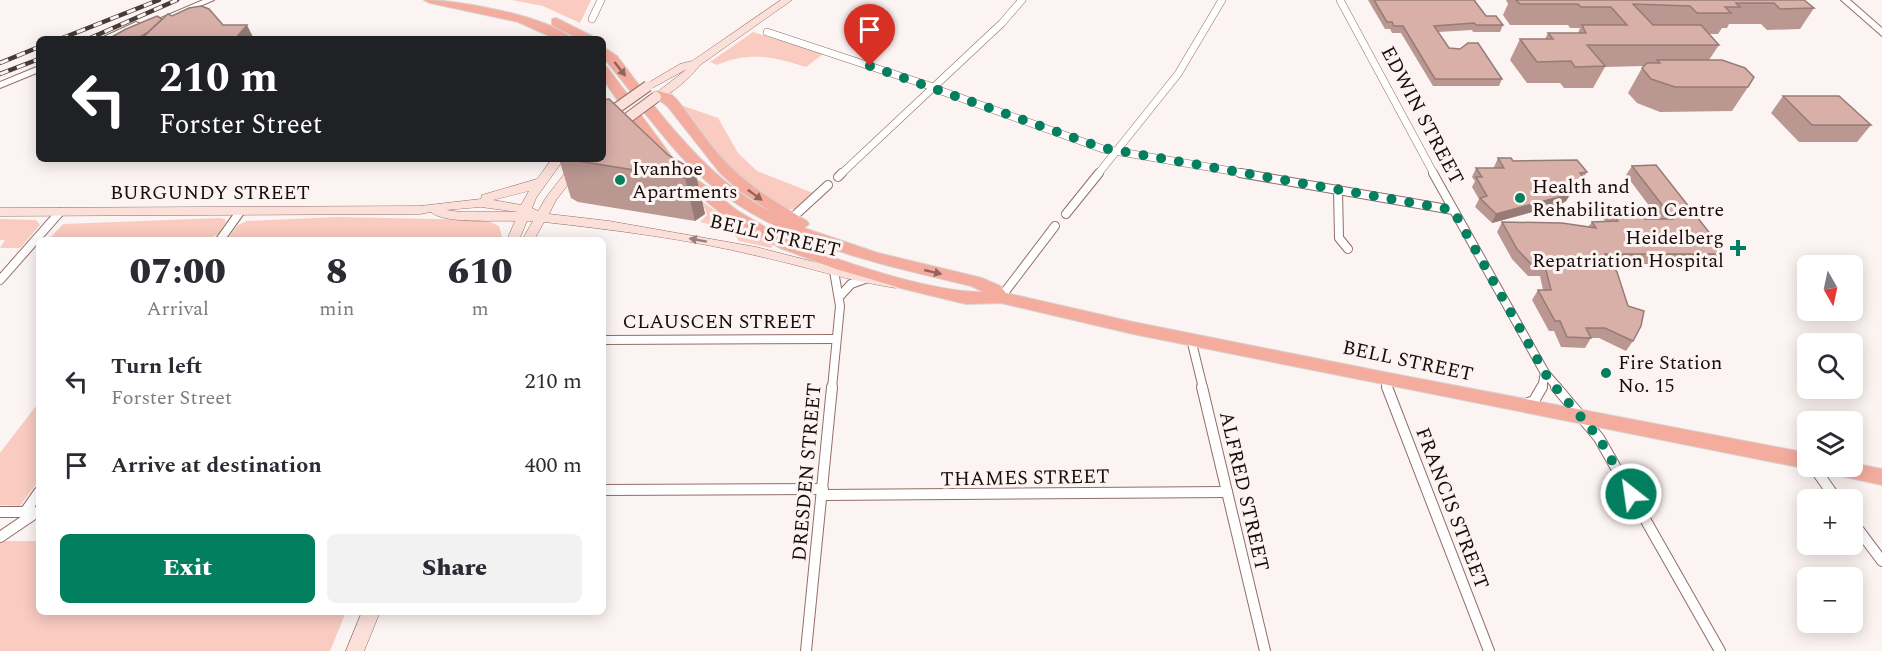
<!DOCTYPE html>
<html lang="en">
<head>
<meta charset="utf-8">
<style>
	:root { --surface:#fff; --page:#f2f2f3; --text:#2b2b33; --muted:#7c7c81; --accent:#017f5e }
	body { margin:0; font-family:Spectral,serif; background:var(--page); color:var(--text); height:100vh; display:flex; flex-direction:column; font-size:22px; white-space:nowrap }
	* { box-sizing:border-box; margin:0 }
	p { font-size:20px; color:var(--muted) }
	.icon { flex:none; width:33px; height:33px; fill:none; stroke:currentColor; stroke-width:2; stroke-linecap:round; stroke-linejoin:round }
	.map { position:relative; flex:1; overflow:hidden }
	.side { position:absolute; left:36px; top:237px; width:570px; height:378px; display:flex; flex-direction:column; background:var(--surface); border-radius:9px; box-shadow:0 3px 15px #0003 }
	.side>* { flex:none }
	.guide { position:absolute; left:36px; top:36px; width:570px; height:126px; border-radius:9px; box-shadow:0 3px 15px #0003; background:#202124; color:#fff; overflow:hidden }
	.needle { width:39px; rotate:171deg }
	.buttons { position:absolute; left:1797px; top:255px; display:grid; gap:12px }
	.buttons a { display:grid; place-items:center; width:66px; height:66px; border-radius:9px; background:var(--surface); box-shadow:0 3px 15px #0003; font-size:30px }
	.pin { position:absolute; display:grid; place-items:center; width:51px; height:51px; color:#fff; margin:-62px -26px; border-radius:50% 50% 50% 0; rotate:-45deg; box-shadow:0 0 6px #0007 }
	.pin .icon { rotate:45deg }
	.me { position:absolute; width:66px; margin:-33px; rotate:330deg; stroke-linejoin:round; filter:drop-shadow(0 0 4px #0008) }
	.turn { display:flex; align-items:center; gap:21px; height:126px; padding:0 24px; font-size:27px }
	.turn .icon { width:78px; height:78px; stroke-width:2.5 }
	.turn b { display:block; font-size:42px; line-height:51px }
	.eta { display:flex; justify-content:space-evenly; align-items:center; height:102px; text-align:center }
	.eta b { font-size:36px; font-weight:800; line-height:42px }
	.cta { display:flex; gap:12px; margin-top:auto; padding:12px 24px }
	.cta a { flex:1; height:69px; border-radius:9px; background:var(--accent); color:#fff; font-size:24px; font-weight:800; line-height:69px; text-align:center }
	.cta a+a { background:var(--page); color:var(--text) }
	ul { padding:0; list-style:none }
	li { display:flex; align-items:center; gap:18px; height:84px; padding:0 24px }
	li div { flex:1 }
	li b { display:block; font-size:22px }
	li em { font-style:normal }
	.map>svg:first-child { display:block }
	.green { fill:#f9cbc1 }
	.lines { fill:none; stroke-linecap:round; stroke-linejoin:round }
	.minor-far2-casing { stroke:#926e67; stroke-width:8 }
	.minor-far1-casing { stroke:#926e67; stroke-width:10 }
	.minor-casing { stroke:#926e67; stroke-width:12 }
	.tertiary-casing { stroke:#926e67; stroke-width:2 }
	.secondary-casing { stroke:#926e67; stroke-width:1 }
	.trunk-casing { stroke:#d6d3d3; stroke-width:2 }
	.minor-far2 { stroke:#fff; stroke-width:7 }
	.minor-far1 { stroke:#fff; stroke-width:8 }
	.minor { stroke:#fff; stroke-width:10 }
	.tertiary { fill:#fff; fill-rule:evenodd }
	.secondary { fill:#fbe0da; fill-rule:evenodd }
	.trunk { fill:#f4ac9e; fill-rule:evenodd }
	.rail-casing { stroke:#473b38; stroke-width:4.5 }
	.rail { stroke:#fcf4f2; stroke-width:3; stroke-dasharray:9; stroke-linecap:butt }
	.secondary-bridge-casing { stroke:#926e67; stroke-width:12; stroke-linecap:butt }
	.secondary-bridge { stroke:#fbe0da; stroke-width:10 }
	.wall { fill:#ba9790 }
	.shaded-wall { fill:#977b76 }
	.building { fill:#d8b0a8; stroke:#977b76; stroke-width:1.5 }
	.oneway { fill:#92645b }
	.oneway2 { fill:#96817c }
	.route { stroke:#017f5e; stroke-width:10; stroke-dasharray:0 18 }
	.poi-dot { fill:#017f5e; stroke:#fcf4f2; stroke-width:2 }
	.labels { text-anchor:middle; stroke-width:6; stroke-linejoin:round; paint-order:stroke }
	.street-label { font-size:20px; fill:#1a0d0a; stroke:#fcf4f2 }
	.poi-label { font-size:20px; fill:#1a0d0a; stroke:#fcf4f2; text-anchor:start }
</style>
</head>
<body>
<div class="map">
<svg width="1882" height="651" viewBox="0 0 1882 651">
	<rect width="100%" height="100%" fill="#fcf4f2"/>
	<g class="green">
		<path d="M512,0h79l-11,23 -37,-17z"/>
		<path d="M753,32l70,22 -17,13c-31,-10 -58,-16 -89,-2l-7,-3z"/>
		<path d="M681,105l37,13 20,35 19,18 56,22 -18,16h-14l-58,-47z"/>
		<path d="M691,193l30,22 52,30 -2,3 -32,-7 -9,-12 -30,-7 7,-7 -2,-6 -11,-5z"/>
		<path d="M337,217l149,3 13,6 4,14h-276l11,-15 9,-4z"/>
		<path d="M220,218l5,1 1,3 -8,12 -5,3h-162l12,-13z"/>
		<path d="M0,219l36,1 4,5 -20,23h-20l5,-8h-5z"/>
		<path d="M39,402v78l-19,26 -20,-1v-52z"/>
		<path d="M0,541h39v71h307l-16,39h-330z"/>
	</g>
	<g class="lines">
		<defs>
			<g id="minor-far2">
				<path d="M1340,0l94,174"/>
				<path d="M592,19l9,-19"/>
				<path d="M767,32l172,57"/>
				<path d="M933,88l170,61 146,25"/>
				<path d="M841,174l161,-151 20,-23"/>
				<path d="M1098,174l80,-100 44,-74"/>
			</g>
			<g id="minor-far1">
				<path d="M1240,173l213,37"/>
				<path d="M1433,173l112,200 13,15"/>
				<path d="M838,177l4,-4"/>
				<path d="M1338,189l1,49 9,11"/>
				<path d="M1066,214l33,-41"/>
				<path d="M792,218l36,-33"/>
				<path d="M220,240l20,-28"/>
				<path d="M0,280l60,-68"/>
				<path d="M840,296l11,-12 14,-5"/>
				<path d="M1001,297l54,-71"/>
				<path d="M1191,339l12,49"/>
				<path d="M603,340l232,-1"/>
				<path d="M1384,379l4,9"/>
				<path d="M832,388l8,-82 -6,-35"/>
				<path d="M1542,388l3,-15"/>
			</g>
			<g id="minor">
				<path d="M1202,387l63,264"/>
				<path d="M1387,387l102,264"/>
				<path d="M1556,387l43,51 121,213"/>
				<path d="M1523,405l11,-4 8,-14"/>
				<path d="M1813,466l24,34"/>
				<path d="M603,490l220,-1"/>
				<path d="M823,495l404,-3"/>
				<path d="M0,512h37"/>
				<path d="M25,512l14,-20"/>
				<path d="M1852,521l30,40"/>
				<path d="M0,537l37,-25"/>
				<path d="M806,651l26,-264"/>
			</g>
			<g id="tertiary">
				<path d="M203,0h11l-53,23 -7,-2z"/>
				<path d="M1841,0h9l32,28v8z"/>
				<path d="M136,22l3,1v4l-29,12h-11z"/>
				<path d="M39,66v6l-39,16v-6z"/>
			</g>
			<g id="secondary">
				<path d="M781,0h11l-92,65c-8,11 -34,36 -48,34l-1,-2 36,-28 -35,19 -4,1 -5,-3 37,-22 12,-3z"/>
				<path d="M552,159h12l-28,39 -4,10 6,3 9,-15 29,-37h12l-32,41 -7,14 60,7 147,26 109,28 31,5 6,4 -6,4c-47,-7 -92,-22 -138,-32 -70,-17 -143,-26 -214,-34l-10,18h-12l11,-19h-6l-8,19h-12l8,-19c-19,-1 -72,3 -84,-9l-11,2 -420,2v-8l420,-2 61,-7 1,-4 55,-16zM529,191l-8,14 -28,-5zM481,207l37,5h-57l-15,-2z"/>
				<path d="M362,612h18l-16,39h-18z"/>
			</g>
			<g id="trunk">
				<path d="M424,0c33,0 125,16 148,39h-16l-38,-17 -88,-19z"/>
				<path d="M556,18l36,18 2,3h-15l-27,-14v-6z"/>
				<path d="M603,47l14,9 25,33 -1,3h-10l-28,-35z"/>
				<path d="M603,66l4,1 21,28 2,3 -2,3h-10l-15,-22z"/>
				<path d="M659,91l13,4 6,6c14,18 27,38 43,56 24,27 55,46 86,64l2,3 -5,4 74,25 104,25 18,8 6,7 127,29 251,50 424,81v13h6l-6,3 -675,-135 -132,-31 -35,1 -62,-15 -68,-20 -56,-21 -57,-33 -46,-38 2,-3c14,-4 49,32 64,40 16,9 31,19 48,27 46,20 143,52 193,51l-13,-6c-88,-22 -181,-39 -255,-97 -28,-21 -50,-50 -72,-77l-2,-3 2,-3h10c34,42 70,82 119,107l-33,-22 -20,-18 -52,-66c-4,-5 -12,-7 -15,-12l1,-3z"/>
				<path d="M636,114l5,1 28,38 2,3 -2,3h-10l-30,-41z"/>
				<path d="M1852,463l30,6v16l-50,-11 -7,-3 -2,-5h29z"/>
			</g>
		</defs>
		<use href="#minor-far2" class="minor-far2-casing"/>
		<use href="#minor-far1" class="minor-far1-casing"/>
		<use href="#minor" class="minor-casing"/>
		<use href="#tertiary" class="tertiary-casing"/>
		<use href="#secondary" class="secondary-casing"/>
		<use href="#trunk" class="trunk-casing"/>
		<use href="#minor-far2" class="minor-far2"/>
		<use href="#minor-far1" class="minor-far1"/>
		<use href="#minor" class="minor"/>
		<use href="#tertiary" class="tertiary"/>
		<use href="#secondary" class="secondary"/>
		<use href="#trunk" class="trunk"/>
		<defs>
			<g id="rail">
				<path d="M60,39l99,-39"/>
				<path d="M88,39l89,-39"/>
				<path d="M0,63l39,-16"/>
				<path d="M0,74l39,-15"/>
			</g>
		</defs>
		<use href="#rail" class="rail-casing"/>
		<use href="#rail" class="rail"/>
		<defs>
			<g id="secondary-bridge">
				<path d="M617,108l31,-22"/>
				<path d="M625,120l31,-23"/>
			</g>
		</defs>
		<use href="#secondary-bridge" class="secondary-bridge-casing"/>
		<use href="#secondary-bridge" class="secondary-bridge"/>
	</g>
	<g class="wall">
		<path d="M1368,0h107l11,16 17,9 -3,7h-27l-1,-2 -34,2 11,16 53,31 -3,7h-66l-32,-53h-9l-2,-4h-5z"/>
		<path d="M1506,0h298l10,8 -14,21 -33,1 -6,-6h-32l-2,4h-5l-4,6h-9l10,11 -10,15 39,27 -16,24 -72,1 -23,-9 -9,-10 14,-25 2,-2 -39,1 -12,21h-29l-4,-5h-33l-17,-23 10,-21h25l3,-6h30l2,-5h-10l-2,-3h-58l-7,-10 5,-11z"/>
		<path d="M1783,96l88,29 -14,17h-58l-28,-29z"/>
		<path d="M668,155l27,16 10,43 -10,7 -117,-19 -7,-4 -12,-39h44z"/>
		<path d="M1498,158l89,14 -3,5 5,7 -5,10h-13l-5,7 -5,3 -69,19 -17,-16 4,-8 -7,-12 3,-6 -3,-4 4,-9h18v-1z"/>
		<path d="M1632,166l80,70 -3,4 10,14 -7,10h-100l21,77 -7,10 -27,-13h-8l-6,10 -24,-1 -7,-16h-5l-17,-31 6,-10h5l-3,-14h-12l-16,-17 -15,-27 5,-10 86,5 4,-5 13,-1 -4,-5 6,-10 38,13h14l-33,-44z"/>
	</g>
	<g class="shaded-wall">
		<path d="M247,25l7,14h-19z"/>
		<path d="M695,171l10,43 -10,7 -10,-43z"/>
		<path d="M1571,192l-5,9 -5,3 -69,19 4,-9z"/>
	</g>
	<g class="building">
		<path d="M1374,0h100l12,16h10l7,9h-27l-2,-2 -40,3 15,22 11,1 8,-6h10l24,36h-67l-32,-53h-9l-2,-4h-5z"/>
		<path d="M1516,0h288l10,8 -34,1 -6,-6h-38l4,4h-15l6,6h-34l-7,-7 -57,-2 20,21h48l18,20h-132l18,21 -30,1 -4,-6 -34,1 -17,-23h33l-5,-6h38l-4,-8h45l-16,-18h-30l-3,-3h-58z"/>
		<path d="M201,6l8,3 14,16h24l-12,14h-94l27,-25 4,2 17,-8z"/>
		<path d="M157,16l5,3 -15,14 -11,6h-28l18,-10z"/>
		<path d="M1657,60h65l23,8 9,9 -6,10h-73l-24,-8 -9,-11 5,-5h13z"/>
		<path d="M1783,96h56l32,29h-59z"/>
		<path d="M609,99l59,56 27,16 -10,7 -120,-19h38v-59z"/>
		<path d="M1498,158h13l2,3 64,-1 10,12 -7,1 9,11 -27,1 9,7 -5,3 -70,19 -16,-16 7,-2 -11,-19h6l-6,-9h28z"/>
		<path d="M1656,165l56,71h-7l14,18h-114l12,18 11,34 16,5 -3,15 -8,15 -28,-13h-19l5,10 -24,-1 -7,-16h-5l-17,-31h13l-6,-24h-12l-16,-17 -15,-27 60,1 34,5 -4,-6 26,-1 -11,-15h29l9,13h28l-41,-53z"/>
	</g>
	<defs><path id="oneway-solid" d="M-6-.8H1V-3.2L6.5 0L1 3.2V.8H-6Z" transform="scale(1.5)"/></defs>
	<g class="oneway">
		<use href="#oneway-solid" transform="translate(620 69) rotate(52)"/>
		<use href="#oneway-solid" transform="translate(755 195) rotate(36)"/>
		<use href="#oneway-solid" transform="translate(933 272) rotate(13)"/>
	</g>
	<use class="oneway2" href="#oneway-solid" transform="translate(698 240) rotate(-170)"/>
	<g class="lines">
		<path class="route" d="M870,66l233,82 350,62 96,170 50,58 32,56"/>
	</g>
	<g class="poi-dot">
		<circle cx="620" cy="180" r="6"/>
		<circle cx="1520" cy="198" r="6"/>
		<path d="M1735 239h6v6h6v6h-6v6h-6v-6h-6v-6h6z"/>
		<circle cx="1606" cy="373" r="6"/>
	</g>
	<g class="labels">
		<g class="street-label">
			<text transform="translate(1423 115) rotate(62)" y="7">EDWIN STREET</text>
			<text x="210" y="199">BURGUNDY STREET</text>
			<text transform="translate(775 235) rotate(13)" y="7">BELL STREET</text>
			<text x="719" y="328">CLAUSCEN STREET</text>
			<text transform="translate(1408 360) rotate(12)" y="7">BELL STREET</text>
			<text transform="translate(806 472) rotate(-85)" y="7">DRESDEN STREET</text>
			<text transform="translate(1025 477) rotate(-1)" y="7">THAMES STREET</text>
			<text transform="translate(1245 491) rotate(77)" y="7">ALFRED STREET</text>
			<text transform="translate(1453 508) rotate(69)" y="7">FRANCIS STREET</text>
		</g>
		<g class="poi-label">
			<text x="632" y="175">Ivanhoe<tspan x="632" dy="23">Apartments</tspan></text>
			<text x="1532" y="193">Health and<tspan x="1532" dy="23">Rehabilitation Centre</tspan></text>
			<text x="1724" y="244" text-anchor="end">Heidelberg<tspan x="1724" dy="23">Repatriation Hospital</tspan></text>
			<text x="1618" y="369">Fire Station<tspan x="1618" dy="23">No. 15</tspan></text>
		</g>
	</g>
</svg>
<div class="buttons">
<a><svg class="needle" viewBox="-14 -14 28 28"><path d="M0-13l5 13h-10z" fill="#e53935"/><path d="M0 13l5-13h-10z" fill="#7c7c81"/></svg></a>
<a><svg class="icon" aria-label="search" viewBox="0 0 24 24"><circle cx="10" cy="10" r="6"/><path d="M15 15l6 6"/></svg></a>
<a><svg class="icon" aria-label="layers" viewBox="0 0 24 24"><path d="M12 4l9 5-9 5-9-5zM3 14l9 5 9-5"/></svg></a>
<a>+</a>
<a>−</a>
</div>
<div class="pin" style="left:870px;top:66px;background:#d93025"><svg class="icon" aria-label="arrive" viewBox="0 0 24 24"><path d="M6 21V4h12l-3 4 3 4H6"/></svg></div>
<svg class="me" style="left:1631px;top:494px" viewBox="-20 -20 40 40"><circle r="17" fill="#017f5e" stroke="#fff" stroke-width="3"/><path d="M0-11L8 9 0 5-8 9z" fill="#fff"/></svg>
<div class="guide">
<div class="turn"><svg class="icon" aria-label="left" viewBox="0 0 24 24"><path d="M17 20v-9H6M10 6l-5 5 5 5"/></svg><div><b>210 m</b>Forster Street</div></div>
</div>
<section class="side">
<div class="eta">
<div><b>07:00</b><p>Arrival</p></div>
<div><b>8</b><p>min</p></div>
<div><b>610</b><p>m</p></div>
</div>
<ul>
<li><svg class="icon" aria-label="left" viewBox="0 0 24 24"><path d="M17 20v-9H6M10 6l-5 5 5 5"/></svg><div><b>Turn left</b><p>Forster Street</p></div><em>210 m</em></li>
<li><svg class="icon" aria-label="arrive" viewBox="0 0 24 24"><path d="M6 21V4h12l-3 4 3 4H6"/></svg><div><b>Arrive at destination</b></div><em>400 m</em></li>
</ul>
<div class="cta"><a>Exit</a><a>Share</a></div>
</section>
</div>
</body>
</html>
